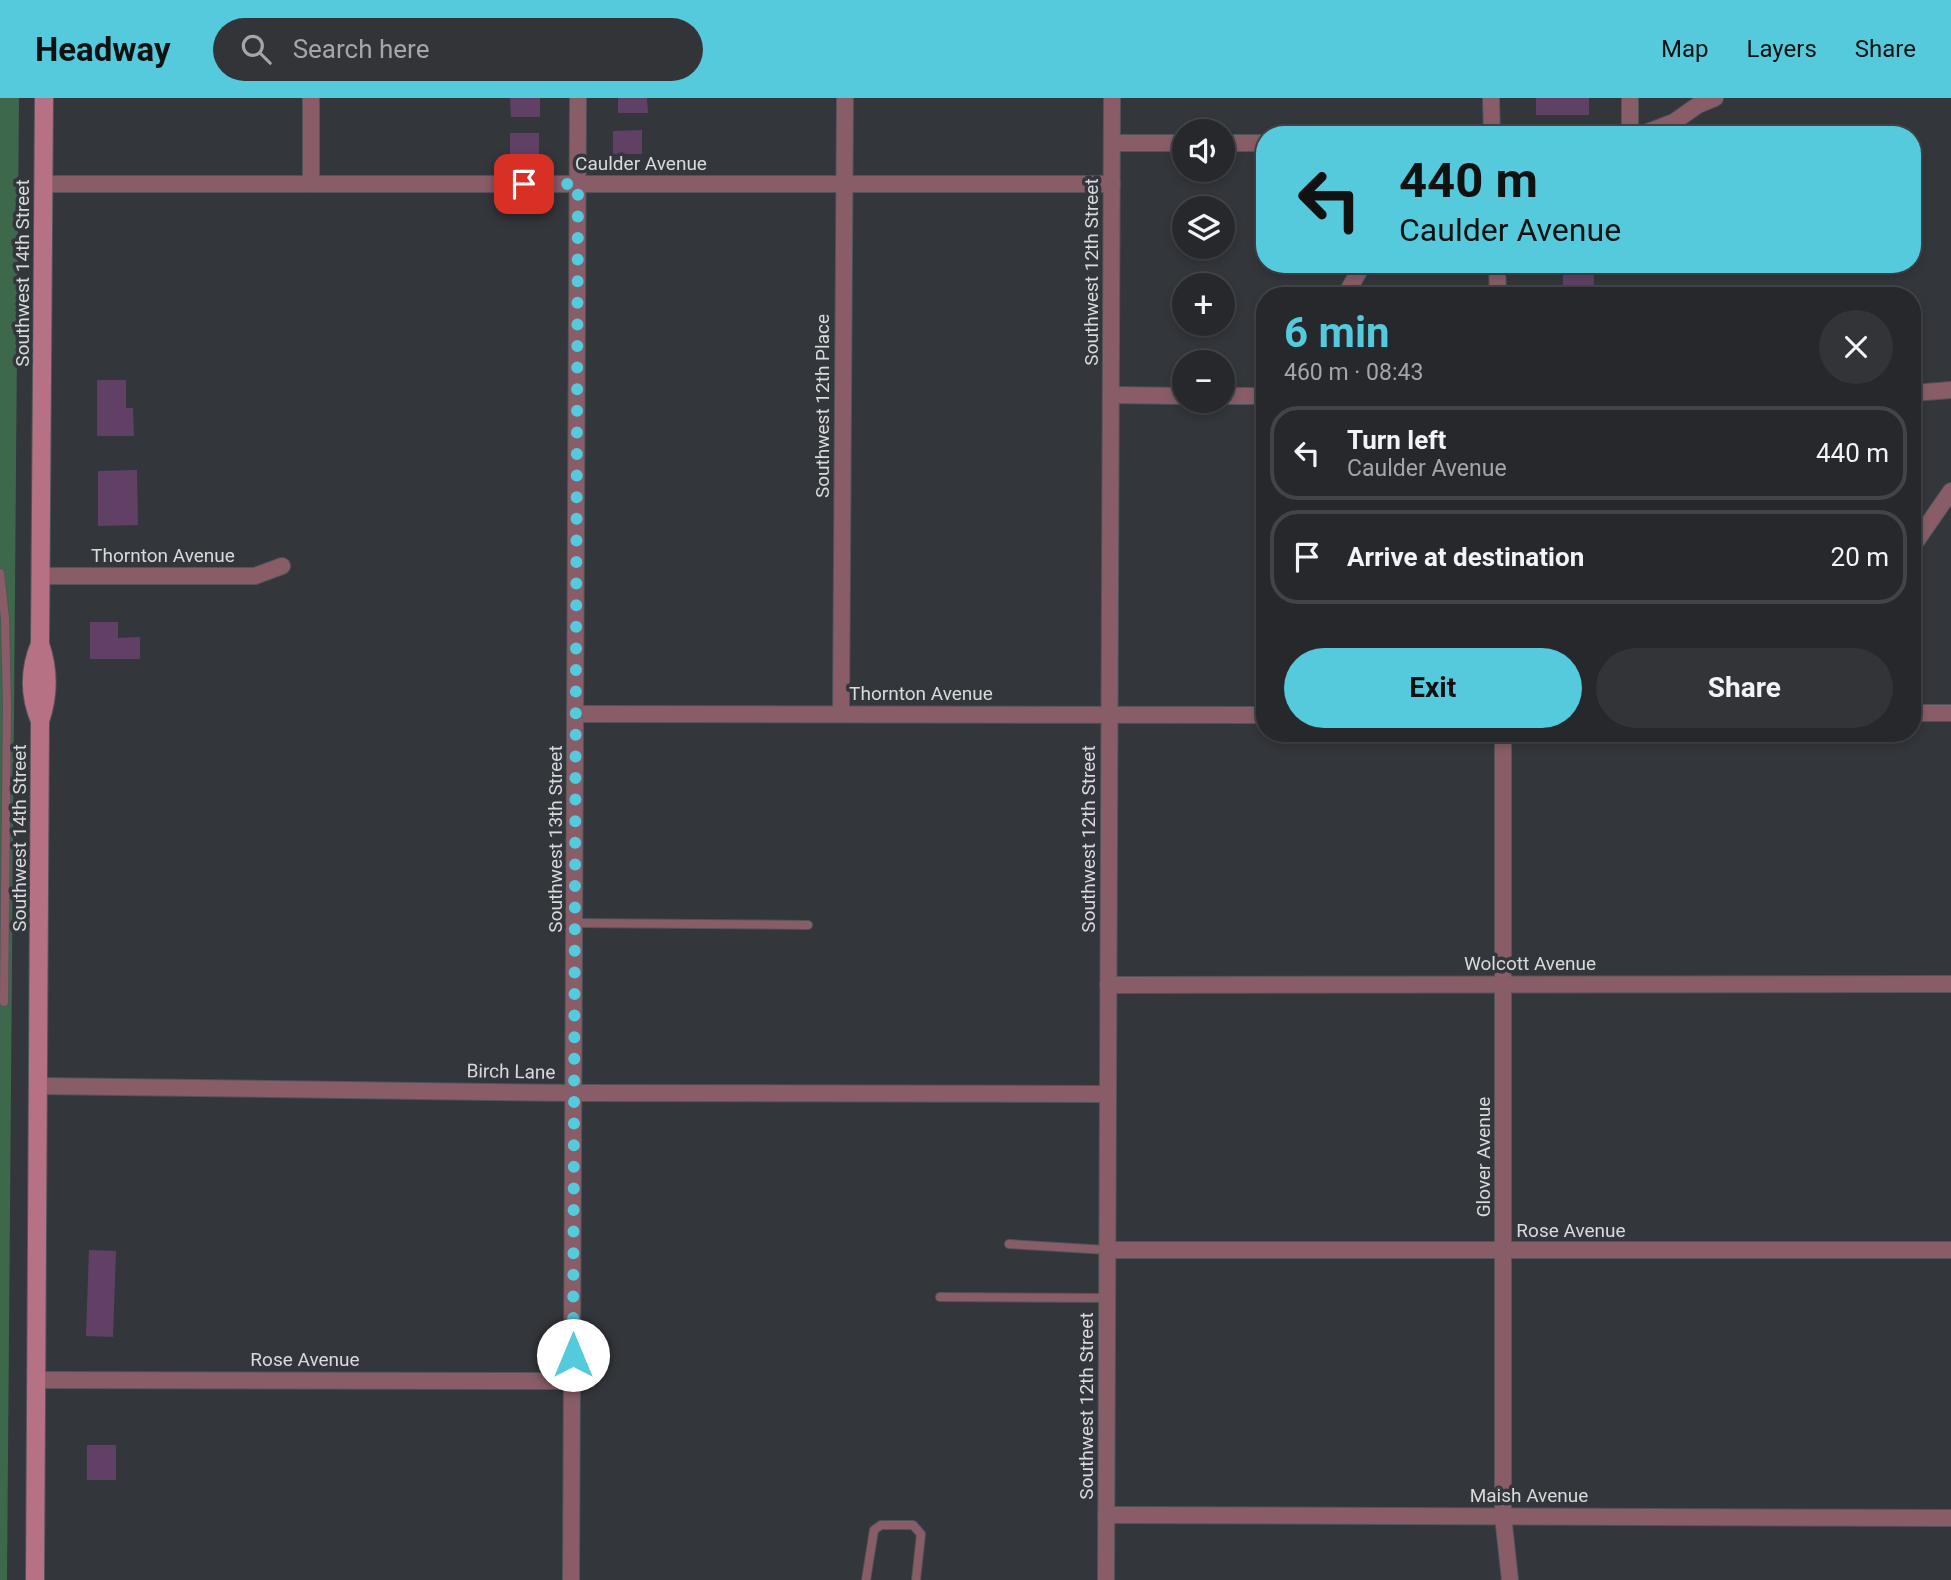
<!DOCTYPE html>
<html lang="en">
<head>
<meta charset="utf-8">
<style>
	:root { --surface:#26282c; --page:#323438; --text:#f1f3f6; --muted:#a4a6a9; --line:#424448; --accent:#54cadc }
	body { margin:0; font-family:Roboto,sans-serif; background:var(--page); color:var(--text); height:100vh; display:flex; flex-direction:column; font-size:26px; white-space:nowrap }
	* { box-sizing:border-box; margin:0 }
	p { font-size:23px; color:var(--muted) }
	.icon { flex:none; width:38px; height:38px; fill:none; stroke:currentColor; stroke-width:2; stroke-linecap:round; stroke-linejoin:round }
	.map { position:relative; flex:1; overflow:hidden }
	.drawer { position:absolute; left:1256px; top:189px; width:665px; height:455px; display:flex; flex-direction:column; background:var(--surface); border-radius:28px; box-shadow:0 4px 10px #0003,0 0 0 2px var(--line) }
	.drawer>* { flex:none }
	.hud { position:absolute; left:1256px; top:28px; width:665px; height:147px; border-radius:28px; box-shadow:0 4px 10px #0003,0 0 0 2px var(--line); background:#54cadc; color:#111; overflow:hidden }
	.fabs { position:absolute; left:1172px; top:21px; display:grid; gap:14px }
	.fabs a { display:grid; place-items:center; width:63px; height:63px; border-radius:50%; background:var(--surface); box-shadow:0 4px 10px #0003,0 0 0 2px var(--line); font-size:35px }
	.pin { position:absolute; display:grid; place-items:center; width:60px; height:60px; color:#fff; margin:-30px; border-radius:14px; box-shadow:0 4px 10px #0006 }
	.me { position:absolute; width:77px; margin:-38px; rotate:0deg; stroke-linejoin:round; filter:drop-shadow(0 0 5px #0008) }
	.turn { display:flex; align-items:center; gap:24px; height:147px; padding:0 28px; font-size:32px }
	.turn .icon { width:91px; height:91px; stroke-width:2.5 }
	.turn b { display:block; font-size:49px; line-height:60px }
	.round { display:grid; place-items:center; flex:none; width:74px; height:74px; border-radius:37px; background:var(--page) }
	.headline { display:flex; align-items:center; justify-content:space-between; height:119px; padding:0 28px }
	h1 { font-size:42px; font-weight:700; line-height:52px; color:var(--accent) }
	.action { display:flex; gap:14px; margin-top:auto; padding:14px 28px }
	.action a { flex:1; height:80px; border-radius:42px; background:var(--accent); color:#111; font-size:28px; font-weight:700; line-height:80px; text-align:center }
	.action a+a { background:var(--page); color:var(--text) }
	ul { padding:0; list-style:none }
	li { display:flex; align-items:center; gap:21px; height:94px; margin:0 14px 10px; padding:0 14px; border:4px solid var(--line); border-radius:28px }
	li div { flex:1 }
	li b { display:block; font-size:26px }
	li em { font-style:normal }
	header { display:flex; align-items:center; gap:42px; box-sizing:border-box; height:98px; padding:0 35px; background:var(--accent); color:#111 }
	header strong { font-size:33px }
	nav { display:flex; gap:38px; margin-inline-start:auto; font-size:24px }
	.search { width:490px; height:63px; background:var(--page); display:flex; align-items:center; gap:18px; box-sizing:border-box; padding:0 24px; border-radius:38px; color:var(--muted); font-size:26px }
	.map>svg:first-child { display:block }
	.green { fill:#3e684b }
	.building { fill:#604165 }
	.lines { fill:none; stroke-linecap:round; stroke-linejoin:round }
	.lane-casing { stroke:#515458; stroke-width:10 }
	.street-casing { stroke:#515458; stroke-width:18 }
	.secondary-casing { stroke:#515458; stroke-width:20 }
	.lane { stroke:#885d68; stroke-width:8 }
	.street { stroke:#885d68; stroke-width:16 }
	.secondary { stroke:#b67284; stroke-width:18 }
	.route { stroke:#54cadc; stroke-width:12; stroke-dasharray:0 21.6 }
	.labels { text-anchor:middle; stroke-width:7; stroke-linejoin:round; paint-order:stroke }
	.street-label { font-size:19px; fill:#d8dadd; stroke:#33363b }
</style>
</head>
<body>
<header>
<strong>Headway</strong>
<div class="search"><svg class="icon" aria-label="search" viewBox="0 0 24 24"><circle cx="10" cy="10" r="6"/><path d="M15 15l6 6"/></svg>Search here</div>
<nav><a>Map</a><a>Layers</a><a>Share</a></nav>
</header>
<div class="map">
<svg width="1951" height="1482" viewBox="0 0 1951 1482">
	<rect width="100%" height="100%" fill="#33363b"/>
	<path class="green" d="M0,0h19l-12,1482h-7z"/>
	<g class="building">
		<path d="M510,0h30v19h-29z"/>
		<path d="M618,0h29l1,15h-30z"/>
		<rect x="1536" y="0" width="53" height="17"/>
		<path d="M642,32v24h-29v-23z"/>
		<path d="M510,35h29v23l-29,1z"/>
		<path d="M1563,166h31v24l-31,1z"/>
		<path d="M97,282h29v28h7l1,28h-37z"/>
		<path d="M137,372l1,55 -40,1v-55z"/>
		<path d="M90,524h28v16l22,-1v22h-50z"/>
		<path d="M89,1152l27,1 -3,86 -27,-1z"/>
		<rect x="87" y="1347" width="29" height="35"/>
	</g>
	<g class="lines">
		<defs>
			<g id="lane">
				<path d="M0,475l5,45 2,88 -3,296"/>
				<path d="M575,825l233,2"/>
				<path d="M1009,1146l98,6"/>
				<path d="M940,1199l167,1"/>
				<path d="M866,1482l8,-50 7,-5h32l8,9 -5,46"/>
			</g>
			<g id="street">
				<path d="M1491,0l1,37"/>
				<path d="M1630,0v37"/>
				<path d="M1640,37l34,-13 24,-17 17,-7"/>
				<path d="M1112,45h73"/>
				<path d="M1223,45h42"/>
				<path d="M44,86h1068"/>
				<path d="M311,86v-86"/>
				<path d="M1497,166l1,32"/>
				<path d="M1345,198l18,-32"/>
				<path d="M1913,295l38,-3"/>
				<path d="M1112,297l73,1"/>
				<path d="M1223,298h42"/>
				<path d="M1913,448l38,-55"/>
				<path d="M41,478h214l27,-10"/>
				<path d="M1913,615h38"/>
				<path d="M576,616l689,1"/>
				<path d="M841,616l4,-616"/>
				<path d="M1503,635v783l7,64"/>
				<path d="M1108,887l843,-1"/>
				<path d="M39,988l535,7 534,1"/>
				<path d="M1107,1152h844"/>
				<path d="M37,1282l536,1"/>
				<path d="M1106,1417l845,3"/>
				<path d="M571,1482l7,-1482"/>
				<path d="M1106,1482l6,-1482"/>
			</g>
			<g id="secondary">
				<path d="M40,546c-11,26 -11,51 0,77"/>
				<path d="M35,1482l5,-859c9,-26 9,-51 0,-77l4,-546"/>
			</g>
		</defs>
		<use href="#lane" class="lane-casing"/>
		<use href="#street" class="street-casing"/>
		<use href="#secondary" class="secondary-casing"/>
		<use href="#lane" class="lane"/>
		<use href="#street" class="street"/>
		<use href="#secondary" class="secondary"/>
	</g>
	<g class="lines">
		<path class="route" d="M524,86h54l-5,1171"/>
	</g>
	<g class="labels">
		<g class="street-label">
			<text x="641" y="72">Caulder Avenue</text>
			<text transform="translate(1091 174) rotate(-90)" y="7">Southwest 12th Street</text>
			<text transform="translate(22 175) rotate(-90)" y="7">Southwest 14th Street</text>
			<text transform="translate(822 308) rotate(-90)" y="7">Southwest 12th Place</text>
			<text x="163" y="464">Thornton Avenue</text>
			<text x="921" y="602">Thornton Avenue</text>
			<text transform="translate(19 740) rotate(-90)" y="7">Southwest 14th Street</text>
			<text transform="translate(555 741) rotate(-90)" y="7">Southwest 13th Street</text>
			<text transform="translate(1088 741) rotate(-90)" y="7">Southwest 12th Street</text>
			<text x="1530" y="872">Wolcott Avenue</text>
			<text transform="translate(511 973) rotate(1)" y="7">Birch Lane</text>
			<text transform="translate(1483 1059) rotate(-90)" y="7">Glover Avenue</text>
			<text x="1571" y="1139">Rose Avenue</text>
			<text x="305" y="1268">Rose Avenue</text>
			<text transform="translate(1086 1308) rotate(-90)" y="7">Southwest 12th Street</text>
			<text x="1529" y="1404">Maish Avenue</text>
		</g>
	</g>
</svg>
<div class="fabs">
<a><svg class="icon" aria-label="sound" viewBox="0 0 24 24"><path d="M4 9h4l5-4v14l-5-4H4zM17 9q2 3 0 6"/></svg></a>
<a><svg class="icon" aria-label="layers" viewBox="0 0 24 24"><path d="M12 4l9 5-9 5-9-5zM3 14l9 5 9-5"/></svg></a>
<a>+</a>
<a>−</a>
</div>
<div class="pin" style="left:524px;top:86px;background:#d93025"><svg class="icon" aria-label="arrive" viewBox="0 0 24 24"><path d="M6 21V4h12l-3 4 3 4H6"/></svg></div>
<svg class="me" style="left:573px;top:1257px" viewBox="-20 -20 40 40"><circle r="19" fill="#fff"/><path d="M0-13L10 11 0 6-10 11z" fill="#54cadc"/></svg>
<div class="hud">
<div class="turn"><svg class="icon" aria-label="left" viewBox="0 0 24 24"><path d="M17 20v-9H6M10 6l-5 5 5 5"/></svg><div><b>440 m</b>Caulder Avenue</div></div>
</div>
<section class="drawer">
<div class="headline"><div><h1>6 min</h1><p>460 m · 08:43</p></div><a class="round"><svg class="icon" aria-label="close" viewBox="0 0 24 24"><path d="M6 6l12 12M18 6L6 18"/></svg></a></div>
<ul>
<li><svg class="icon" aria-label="left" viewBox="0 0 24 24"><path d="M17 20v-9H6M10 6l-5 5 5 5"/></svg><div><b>Turn left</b><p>Caulder Avenue</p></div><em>440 m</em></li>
<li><svg class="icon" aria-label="arrive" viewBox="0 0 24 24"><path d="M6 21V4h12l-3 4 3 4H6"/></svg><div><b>Arrive at destination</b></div><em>20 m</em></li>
</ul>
<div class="action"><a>Exit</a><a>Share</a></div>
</section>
</div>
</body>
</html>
